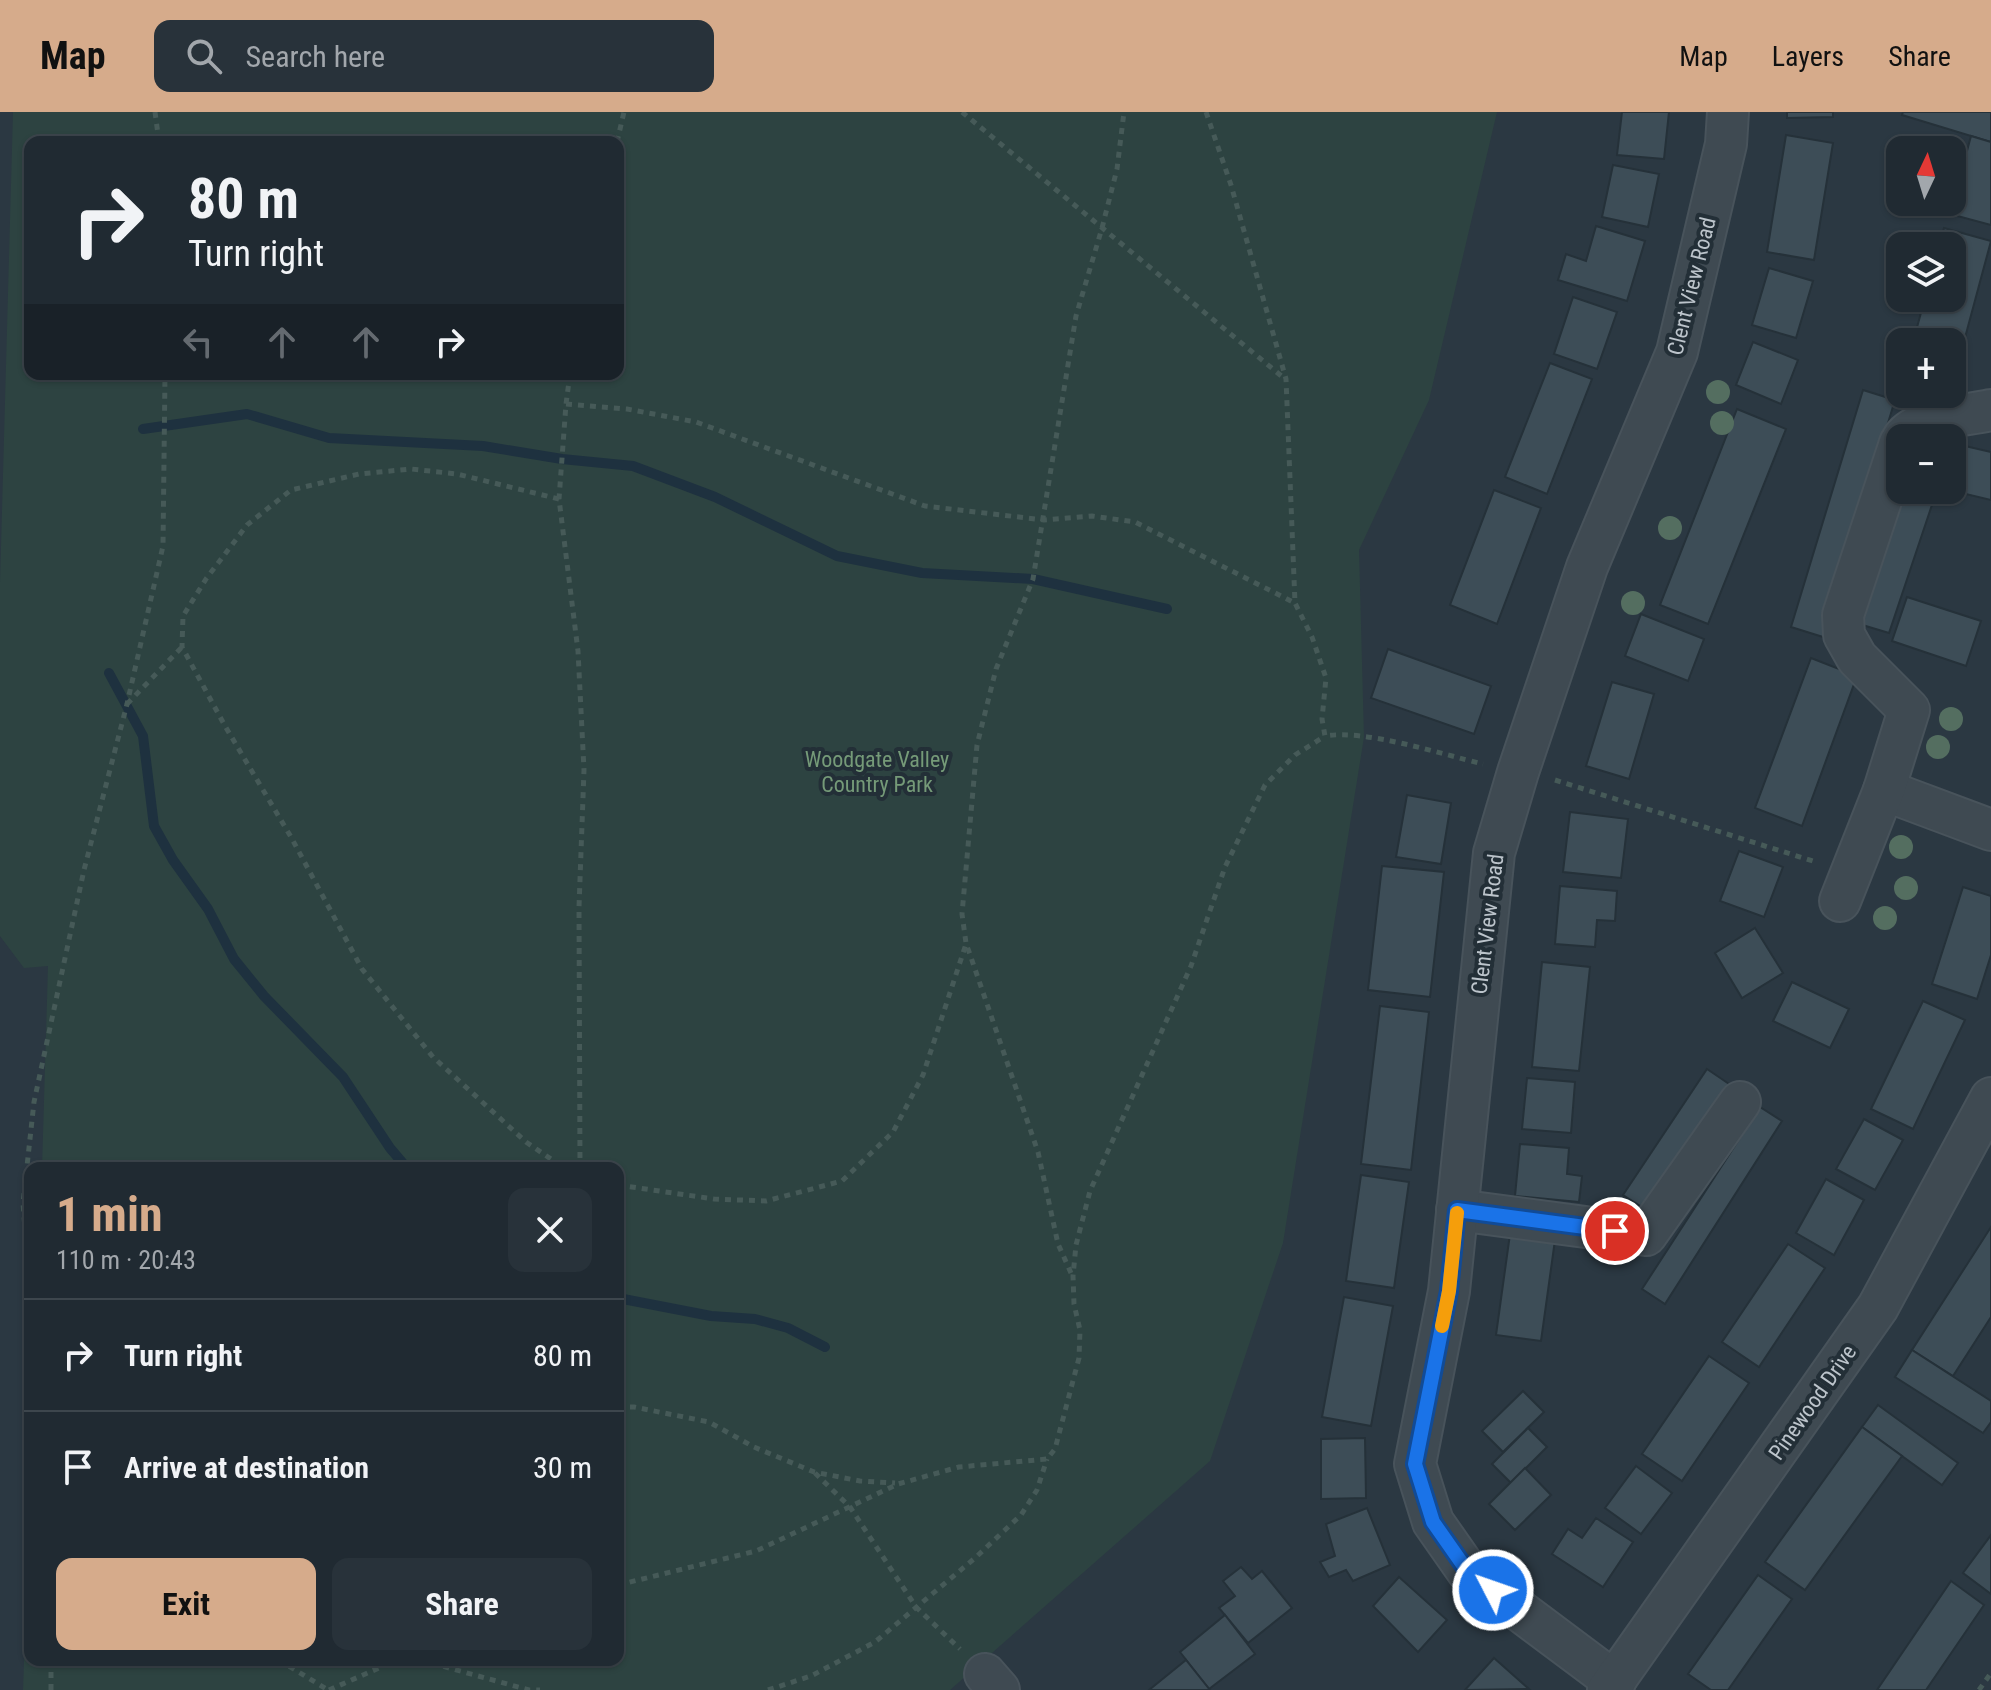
<!DOCTYPE html>
<html lang="en">
<head>
<meta charset="utf-8">
<style>
	:root { --surface:#202a32; --page:#28323a; --text:#f1f3f6; --muted:#a2a7ac; --line:#3d464d; --accent:#d6ab8b }
	body { margin:0; font-family:"Roboto Condensed",sans-serif; background:var(--page); color:var(--text); height:100vh; display:flex; flex-direction:column; font-size:30px; white-space:nowrap }
	* { box-sizing:border-box; margin:0 }
	p { font-size:26px; color:var(--muted) }
	.icon { flex:none; width:44px; height:44px; fill:none; stroke:currentColor; stroke-width:2; stroke-linecap:round; stroke-linejoin:round }
	.map { position:relative; flex:1; overflow:hidden }
	.side { position:absolute; left:24px; top:1050px; width:600px; height:504px; display:flex; flex-direction:column; background:var(--surface); border-radius:16px; box-shadow:0 2px 6px #0004,0 0 0 2px var(--line) }
	.side>* { flex:none }
	.guide { position:absolute; left:24px; top:24px; width:600px; height:244px; border-radius:16px; box-shadow:0 2px 6px #0004,0 0 0 2px var(--line); background:#202a32; color:var(--text); overflow:hidden }
	.needle { width:52px; rotate:4deg }
	.tools { position:absolute; left:1886px; top:24px; display:grid; gap:16px }
	.tools a { display:grid; place-items:center; width:80px; height:80px; border-radius:16px; background:var(--surface); box-shadow:0 2px 6px #0004,0 0 0 2px var(--line); font-size:40px }
	.pin { position:absolute; display:grid; place-items:center; width:68px; height:68px; color:#fff; margin:-34px; border:4px solid #fff; border-radius:50%; box-shadow:0 2px 8px #0007 }
	.me { position:absolute; width:88px; margin:-44px; rotate:311deg; stroke-linejoin:round; filter:drop-shadow(0 0 6px #0008) }
	.turn { display:flex; align-items:center; gap:28px; height:168px; padding:0 32px; font-size:36px }
	.turn .icon { width:104px; height:104px; stroke-width:2.5 }
	.turn b { display:block; font-size:56px; line-height:68px }
	.lanes { display:flex; align-items:center; height:76px; padding:0 32px; background:#0003; justify-content:center; gap:40px; direction:ltr }
	.lanes .off { opacity:.35 }
	.round { display:grid; place-items:center; flex:none; width:84px; height:84px; border-radius:16px; background:var(--page) }
	.overview { display:flex; align-items:center; justify-content:space-between; height:136px; padding:0 32px }
	h1 { font-size:48px; font-weight:700; line-height:60px; color:var(--accent) }
	.primary-button { display:flex; gap:16px; margin-top:auto; padding:16px 32px }
	.primary-button a { flex:1; height:92px; border-radius:16px; background:var(--accent); color:#111; font-size:32px; font-weight:700; line-height:92px; text-align:center }
	.primary-button a+a { background:var(--page); color:var(--text) }
	ul { padding:0; list-style:none }
	li { display:flex; align-items:center; gap:24px; height:112px; padding:0 32px; border-top:2px solid var(--line) }
	li div { flex:1 }
	li b { display:block; font-size:30px }
	li em { font-style:normal }
	header { display:flex; align-items:center; gap:48px; box-sizing:border-box; height:112px; padding:0 40px; background:var(--accent); color:#111 }
	header strong { font-size:38px }
	nav { display:flex; gap:44px; margin-inline-start:auto; font-size:28px }
	.search { width:560px; height:72px; background:var(--page); display:flex; align-items:center; gap:20px; box-sizing:border-box; padding:0 28px; border-radius:16px; color:var(--muted); font-size:30px }
	.map>svg:first-child { display:block }
	.green { fill:#2d4341; fill-rule:evenodd }
	.lines { fill:none; stroke-linecap:round; stroke-linejoin:round }
	.stream { stroke:#1e313f; stroke-width:10 }
	.building { fill:#3d4d57; stroke:#253139; stroke-width:2 }
	.minor-casing { stroke:#48535b; stroke-width:44 }
	.path { stroke:#465a58; stroke-width:5; stroke-dasharray:6 6; stroke-linecap:butt }
	.minor { stroke:#3f4a52; stroke-width:40 }
	.tree { fill:#546e60 }
	.route-casing { stroke:#114b97; stroke-width:20 }
	.route { stroke:#1a73e8; stroke-width:14 }
	.slow { stroke:#f59e0b; stroke-width:14 }
	.labels { text-anchor:middle; stroke-width:8; stroke-linejoin:round; paint-order:stroke }
	.street-label { font-size:22px; fill:#bcc4cb; stroke:#232f37 }
	.park-label { font-size:22px; fill:#759a78; stroke:#232f37 }
</style>
</head>
<body>
<header>
<strong>Map</strong>
<div class="search"><svg class="icon" aria-label="search" viewBox="0 0 24 24"><circle cx="10" cy="10" r="6"/><path d="M15 15l6 6"/></svg>Search here</div>
<nav><a>Map</a><a>Layers</a><a>Share</a></nav>
</header>
<div class="map">
<svg width="1991" height="1578" viewBox="0 0 1991 1578">
	<rect width="100%" height="100%" fill="#2b3842"/>
	<path class="green" d="M13,0h1484l-68,288 -70,150 5,187 -81,506 -73,218 -260,229h-927l7,-189v159h588v-492h-576l6,-202 -24,2 -24,-32v-353zM30,30h588v232h-588z"/>
	<g class="lines">
		<g class="stream">
			<path d="M143,317l104,-15 82,24 154,8 79,13 71,7 82,31 122,59 85,17 111,6 134,30"/>
			<path d="M109,561l34,63 11,90 19,34 35,49 26,50 30,37 79,81 47,71 17,20"/>
			<path d="M618,1186l93,18 44,3 33,9 37,19"/>
		</g>
	</g>
	<g class="building">
		<path d="M1622,0h47l-5,47 -47,-4z"/>
		<path d="M1787,0h46v5l-46,1z"/>
		<path d="M1903,0h88v30l-89,-27z"/>
		<path d="M1786,23l47,8 -19,117 -47,-8z"/>
		<path d="M1971,24l20,6v83l-41,-11z"/>
		<path d="M1613,53l46,9 -11,53 -46,-10z"/>
		<path d="M1596,114l49,15 -18,60 -69,-21 8,-26 20,7z"/>
		<path d="M1944,116l47,13 -39,145v-44h-39l12,-44h27v-52h-13z"/>
		<path d="M1769,156l44,13 -17,57 -44,-13z"/>
		<path d="M1573,185l44,15 -20,57 -43,-15z"/>
		<path d="M1753,230l45,18 -17,44 -45,-19z"/>
		<path d="M1550,251l42,16 -45,115 -42,-17z"/>
		<path d="M1900,277v5h50l-4,13 -47,-13z"/>
		<path d="M1863,278l32,10 -72,237 -32,-10z"/>
		<path d="M1737,297l49,20 -78,195 -48,-19z"/>
		<path d="M1952,331l39,9v48l-42,-10h3z"/>
		<path d="M1494,378l47,18 -44,116 -47,-19z"/>
		<path d="M1902,378h35l-48,143 -30,-9z"/>
		<path d="M1907,485l74,24 -15,45 -74,-25z"/>
		<path d="M1641,502l63,25 -16,42 -63,-25z"/>
		<path d="M1388,537l103,37 -17,48 -103,-36z"/>
		<path d="M1811,546l46,18 -55,150 -47,-18z"/>
		<path d="M1612,570l42,12 -25,85 -43,-13z"/>
		<path d="M1407,683l44,8 -10,61 -45,-7z"/>
		<path d="M1570,700l58,7 -7,59 -58,-6z"/>
		<path d="M1739,739l44,16 -19,50 -44,-16z"/>
		<path d="M1382,754l62,6 -14,125 -62,-7z"/>
		<path d="M1560,774l57,5 -2,30 -18,-1 -2,27 -40,-3z"/>
		<path d="M1963,775l28,9v59l-14,44 -45,-15z"/>
		<path d="M1755,816l28,45 -41,25 -27,-45z"/>
		<path d="M1542,850l48,5 -11,104 -47,-4z"/>
		<path d="M1792,870l57,27 -19,39 -57,-27z"/>
		<path d="M1923,889l42,19 -52,109 -42,-20z"/>
		<path d="M1380,894l49,6 -18,158 -50,-6z"/>
		<path d="M1707,957l25,17 -84,125 -25,-16z"/>
		<path d="M1527,966l48,4 -4,51 -49,-4z"/>
		<path d="M1760,995l22,14 -117,183 -23,-15z"/>
		<path d="M1864,1007l39,21 -28,50 -39,-21z"/>
		<path d="M1520,1032l49,4 -2,26 15,2 -3,26 -64,-6z"/>
		<path d="M1361,1063l48,7 -15,106 -48,-7z"/>
		<path d="M1826,1067l38,21 -30,55 -38,-22z"/>
		<path d="M1991,1115v90l-38,59 -41,-26z"/>
		<path d="M1510,1122l45,6 -14,101 -45,-6z"/>
		<path d="M1788,1132l37,24 -66,99 -37,-25z"/>
		<path d="M1344,1185l49,9 -22,120 -49,-9z"/>
		<path d="M1912,1238l79,51v21l-8,11 -88,-56z"/>
		<path d="M1709,1244l40,27 -67,98 -40,-27z"/>
		<path d="M1523,1279l21,21 -41,40 -21,-21z"/>
		<path d="M1878,1293l80,58 -16,22 -80,-58z"/>
		<path d="M1862,1315l40,29 -97,134 -40,-28z"/>
		<path d="M1528,1316l19,19 -36,36 -19,-19z"/>
		<path d="M1365,1326l1,60 -45,1v-60z"/>
		<path d="M1636,1354l36,27 -31,41 -36,-26z"/>
		<path d="M1525,1356l26,27 -36,35 -26,-26z"/>
		<path d="M1367,1396l23,57 -37,16 -7,-11 -17,7 -9,-15 15,-6 -9,-32z"/>
		<path d="M1596,1406l37,24 -30,45 -51,-33 16,-25 14,9z"/>
		<path d="M1991,1423v59l-28,-21z"/>
		<path d="M1241,1455l11,12 10,-8 30,37 -44,35 -29,-35 16,-12 -12,-15z"/>
		<path d="M1758,1463l34,24 -64,91h-17l-23,-16z"/>
		<path d="M1399,1465l48,43 -29,32 -45,-46z"/>
		<path d="M1951,1469l33,24 -58,85h-49z"/>
		<path d="M1225,1503l30,39 -46,35 -29,-37z"/>
		<path d="M1494,1546l35,31 -64,1z"/>
		<path d="M1186,1548l24,30h-61z"/>
	</g>
	<g class="lines">
		<defs>
			<g id="minor">
				<path d="M1903,326c15,-21 63,-22 88,-28"/>
				<path d="M1884,678l107,40"/>
				<path d="M1840,789l44,-111 25,-80 -52,-52 -13,-23 -1,-20 57,-172"/>
				<path d="M1457,1098l189,25 94,-133"/>
				<path d="M985,1562l14,16"/>
				<path d="M1615,1570l-147,-110 -35,-50 -18,-58 34,-173 45,-438 24,-81 69,-205 90,-215 49,-208 2,-32"/>
				<path d="M1608,1578l270,-383 113,-209"/>
			</g>
		</defs>
		<use href="#minor" class="minor-casing"/>
		<g class="path">
			<path d="M155,0l4,30"/>
			<path d="M962,0l323,267"/>
			<path d="M1206,0l25,73 55,194 9,224 17,34 14,41 -4,41 3,17c40,-7 116,18 158,28"/>
			<path d="M617,30l7,-30"/>
			<path d="M570,262l-4,30 -7,95 19,152 6,119 -5,137 1,261"/>
			<path d="M566,292l61,5 69,13 229,84 119,14 48,-4 43,6 160,81"/>
			<path d="M559,387l-102,-25 -46,-5 -52,5 -68,16 -44,35 -41,54 -23,37 -1,31 43,79 66,111 71,132 71,88 93,85 38,26"/>
			<path d="M127,592l55,-57"/>
			<path d="M1555,668l261,82"/>
			<path d="M618,1073l96,14 52,2 76,-20 51,-49 30,-57 43,-131"/>
			<path d="M1071,1161l-13,-29 -20,-92 -72,-209 -4,-29 15,-169 19,-76 37,-90 43,-263 26,-88 15,-59 7,-57"/>
			<path d="M30,1183l-7,-92 11,-101 50,-232 43,-166 36,-158 2,-172"/>
			<path d="M618,1295h16l75,15 45,25 60,25 46,9 35,2"/>
			<path d="M815,1361l35,34 66,100 44,42"/>
			<path d="M618,1473l138,-34 142,-67 61,-17 88,-8 8,-10 24,-91 1,-28 -6,-26 -1,-28 3,-31 14,-54 101,-225 34,-99 40,-82 30,-30 30,-19"/>
			<path d="M279,1548l49,30"/>
			<path d="M396,1548l35,3 98,27h11"/>
			<path d="M51,1578v-30"/>
			<path d="M329,1578l68,-30"/>
			<path d="M768,1578l43,-14 64,-34 100,-84 46,-43 16,-25 10,-31"/>
			<path d="M1979,1578l12,-17"/>
		</g>
		<use href="#minor" class="minor"/>
	</g>
	<g class="tree">
		<circle cx="1718" cy="280" r="12"/>
		<circle cx="1722" cy="311" r="12"/>
		<circle cx="1670" cy="416" r="12"/>
		<circle cx="1633" cy="491" r="12"/>
		<circle cx="1951" cy="607" r="12"/>
		<circle cx="1938" cy="635" r="12"/>
		<circle cx="1901" cy="735" r="12"/>
		<circle cx="1906" cy="776" r="12"/>
		<circle cx="1885" cy="806" r="12"/>
	</g>
	<g class="lines">
		<defs>
			<path id="route" d="M1493,1478l-25,-18 -35,-50 -18,-58 34,-173 8,-81 158,21"/>
		</defs>
		<use href="#route" class="route-casing"/>
		<use href="#route" class="route"/>
		<path class="slow" d="M1442,1214l7,-35 8,-78"/>
	</g>
	<g class="labels">
		<g class="street-label">
			<text transform="translate(1691 174) rotate(-76)" y="8">Clent View Road</text>
			<text transform="translate(1487 812) rotate(-83)" y="8">Clent View Road</text>
			<text transform="translate(1812 1290) rotate(-55)" y="8">Pinewood Drive</text>
		</g>
		<g class="park-label">
			<text x="877" y="655">Woodgate Valley<tspan x="877" dy="25">Country Park</tspan></text>
		</g>
	</g>
</svg>
<div class="tools">
<a><svg class="needle" viewBox="-14 -14 28 28"><path d="M0-13l5 13h-10z" fill="#e53935"/><path d="M0 13l5-13h-10z" fill="#a2a7ac"/></svg></a>
<a><svg class="icon" aria-label="layers" viewBox="0 0 24 24"><path d="M12 4l9 5-9 5-9-5zM3 14l9 5 9-5"/></svg></a>
<a>+</a>
<a>−</a>
</div>
<div class="pin" style="left:1615px;top:1119px;background:#d93025"><svg class="icon" aria-label="arrive" viewBox="0 0 24 24"><path d="M6 21V4h12l-3 4 3 4H6"/></svg></div>
<svg class="me" style="left:1493px;top:1478px" viewBox="-20 -20 40 40"><circle r="17" fill="#1a73e8" stroke="#fff" stroke-width="3"/><path d="M0-11L8 9 0 5-8 9z" fill="#fff"/></svg>
<div class="guide">
<div class="turn"><svg class="icon" aria-label="right" viewBox="0 0 24 24"><path d="M7 20v-9h11M14 6l5 5-5 5"/></svg><div><b>80 m</b>Turn right</div></div>
<div class="lanes"><svg class="icon off" aria-label="left" viewBox="0 0 24 24"><path d="M17 20v-9H6M10 6l-5 5 5 5"/></svg><svg class="icon off" aria-label="ahead" viewBox="0 0 24 24"><path d="M12 20V5M6 11l6-6 6 6"/></svg><svg class="icon off" aria-label="ahead" viewBox="0 0 24 24"><path d="M12 20V5M6 11l6-6 6 6"/></svg><svg class="icon" aria-label="right" viewBox="0 0 24 24"><path d="M7 20v-9h11M14 6l5 5-5 5"/></svg></div>
</div>
<section class="side">
<div class="overview"><div><h1>1 min</h1><p>110 m · 20:43</p></div><a class="round"><svg class="icon" aria-label="close" viewBox="0 0 24 24"><path d="M6 6l12 12M18 6L6 18"/></svg></a></div>
<ul>
<li><svg class="icon" aria-label="right" viewBox="0 0 24 24"><path d="M7 20v-9h11M14 6l5 5-5 5"/></svg><div><b>Turn right</b></div><em>80 m</em></li>
<li><svg class="icon" aria-label="arrive" viewBox="0 0 24 24"><path d="M6 21V4h12l-3 4 3 4H6"/></svg><div><b>Arrive at destination</b></div><em>30 m</em></li>
</ul>
<div class="primary-button"><a>Exit</a><a>Share</a></div>
</section>
</div>
</body>
</html>
